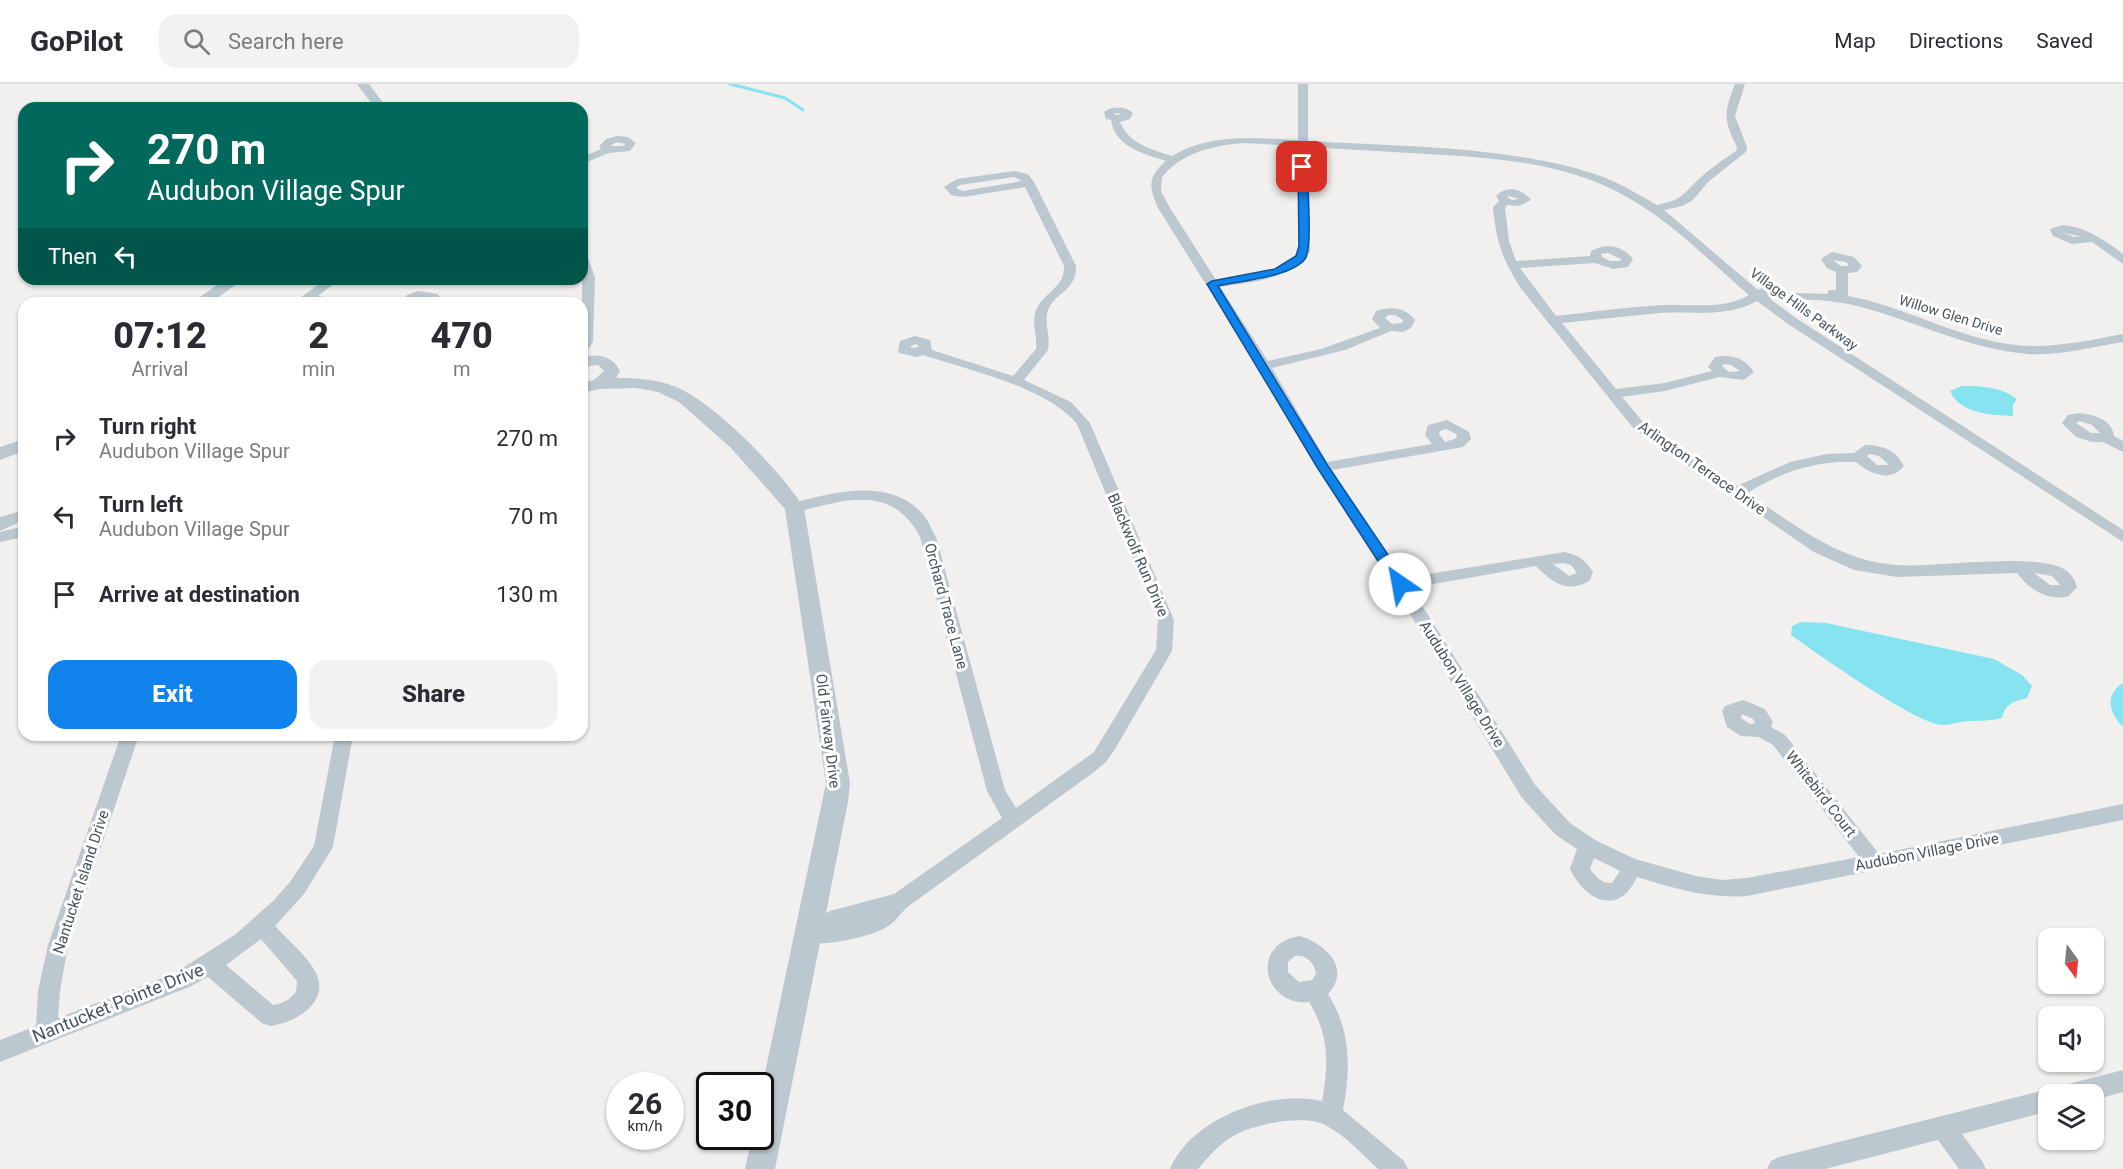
<!DOCTYPE html>
<html lang="en">
<head>
<meta charset="utf-8">
<style>
	:root { --surface:#fff; --page:#f2f2f3; --text:#2b2b33; --muted:#7c7c81; --line:#e1e1e2; --accent:#0f82ec }
	body { margin:0; font-family:Roboto,sans-serif; background:var(--page); color:var(--text); height:100vh; display:flex; flex-direction:column; font-size:22px; white-space:nowrap }
	* { box-sizing:border-box; margin:0 }
	p { font-size:20px; color:var(--muted) }
	.icon { flex:none; width:33px; height:33px; fill:none; stroke:currentColor; stroke-width:2; stroke-linecap:round; stroke-linejoin:round }
	.map { position:relative; flex:1; overflow:hidden }
	.panel { position:absolute; left:18px; top:213px; width:570px; height:444px; display:flex; flex-direction:column; background:var(--surface); border-radius:18px; box-shadow:0 2px 4px #0004 }
	.panel>* { flex:none }
	.guide { position:absolute; left:18px; top:18px; width:570px; height:183px; border-radius:18px; box-shadow:0 2px 4px #0004; background:#00695c; color:#fff; overflow:hidden }
	.needle { width:39px; rotate:165deg }
	.fabs { position:absolute; left:2038px; top:844px; display:grid; gap:12px }
	.fabs a { display:grid; place-items:center; width:66px; height:66px; border-radius:12px; background:var(--surface); box-shadow:0 2px 4px #0004; font-size:30px }
	.speed { position:absolute; left:606px; top:988px; display:flex; gap:12px; font-size:30px; font-weight:700; text-align:center }
	.speed>* { display:grid; place-content:center; width:78px; height:78px; border-radius:50%; background:var(--surface); box-shadow:0 2px 4px #0004; line-height:1 }
	.speed small { font-size:15px; font-weight:400 }
	.speed .limit { border:3px solid #111; border-radius:9px; background:#fff; color:#111 }
	.pin { position:absolute; display:grid; place-items:center; width:51px; height:51px; color:#fff; margin:-26px; border-radius:12px; box-shadow:0 3px 9px #0006 }
	.me { position:absolute; width:66px; margin:-33px; rotate:327deg; stroke-linejoin:round; filter:drop-shadow(0 0 4px #0008) }
	.turn { display:flex; align-items:center; gap:21px; height:126px; padding:0 30px; font-size:27px }
	.turn .icon { width:78px; height:78px; stroke-width:2.5 }
	.turn b { display:block; font-size:42px; line-height:51px }
	.then { display:flex; align-items:center; height:57px; padding:0 30px; background:#0003; gap:12px; font-size:22px }
	.eta { display:flex; justify-content:space-evenly; align-items:center; height:102px; text-align:center }
	.eta b { font-size:36px; font-weight:800; line-height:42px }
	.primary-button { display:flex; gap:12px; margin-top:auto; padding:12px 30px }
	.primary-button a { flex:1; height:69px; border-radius:18px; background:var(--accent); color:#fff; font-size:24px; font-weight:800; line-height:69px; text-align:center }
	.primary-button a+a { background:var(--page); color:var(--text) }
	ul { padding:0; list-style:none }
	li { display:flex; align-items:center; gap:18px; height:78px; padding:0 30px }
	li div { flex:1 }
	li b { display:block; font-size:22px }
	li em { font-style:normal }
	header { display:flex; align-items:center; gap:36px; box-sizing:border-box; height:84px; padding:0 30px; background:var(--surface); border-bottom:2px solid var(--line) }
	header strong { font-size:28px }
	nav { display:flex; gap:33px; margin-inline-start:auto; font-size:21px }
	.search { width:420px; height:54px; background:var(--page); display:flex; align-items:center; gap:15px; box-sizing:border-box; padding:0 21px; border-radius:18px; color:var(--muted); font-size:22px }
	.map>svg:first-child { display:block }
	.water { fill:#86e4f1 }
	.lines { fill:none; stroke-linecap:round; stroke-linejoin:round }
	.stream { stroke:#86e4f1; stroke-width:3 }
	.minor { fill:#bcc8cf; fill-rule:evenodd }
	.tertiary { fill:#bcc8cf; fill-rule:evenodd }
	.route { fill:#0f82ec; stroke:#0a5499; stroke-width:1.5 }
	.labels { text-anchor:middle; stroke-width:6; stroke-linejoin:round; paint-order:stroke }
	.far-street-label { font-size:14px; fill:#46555e; stroke:#fff }
	.street-label { font-size:15px; fill:#46555e; stroke:#fff }
	.near-street-label { font-size:18px; fill:#46555e; stroke:#fff }
</style>
</head>
<body>
<header>
<strong>GoPilot</strong>
<div class="search"><svg class="icon" aria-label="search" viewBox="0 0 24 24"><circle cx="10" cy="10" r="6"/><path d="M15 15l6 6"/></svg>Search here</div>
<nav><a>Map</a><a>Directions</a><a>Saved</a></nav>
</header>
<div class="map">
<svg width="2123" height="1085" viewBox="0 0 2123 1085">
	<rect width="100%" height="100%" fill="#f2efef"/>
	<g class="water">
		<path d="M1962,302c19,0 40,1 55,13l-4,6v11c-22,-1 -53,-2 -63,-25z"/>
		<path d="M1801,538l25,1 168,36 28,16 10,11 -5,12c-13,3 -22,6 -25,20 -15,4 -27,2 -42,4 -5,1 -12,3 -18,3 -26,-1 -126,-72 -151,-90l1,-9z"/>
		<path d="M2123,599v44c-14,-14 -19,-32 0,-44z"/>
	</g>
	<g class="lines">
		<path class="stream" d="M730,0l55,14 18,12"/>
		<g class="minor">
			<path d="M1298,0h10v57c96,6 195,4 287,33 22,7 42,20 62,31 28,-6 24,-10 44,-28 10,-9 23,-18 35,-26l1,-4c-14,-27 -13,-35 -2,-63h10l-10,32 12,31 -1,5 -38,30 -15,18 -11,6 -18,4 94,80 8,-4 4,1 1,5 56,2 2,-4h7v-18l-9,-4 -6,-9 11,-7 22,5 8,9 -5,6 -9,1v23c55,10 105,40 160,48 40,6 76,-3 115,-10v8c-31,5 -63,14 -95,12 -59,-5 -111,-32 -167,-47 -29,-8 -61,-8 -91,-8l26,19 327,212v12l-335,-218 -31,-23c-29,17 -66,10 -97,12 -33,3 -65,7 -98,10l54,66 49,-6 47,-12 -4,-4 7,-10c16,-3 30,1 39,15l-10,8 -25,-3 -54,14 -43,6 22,26 93,63 53,-24 37,-8 27,-1 11,-8c17,0 31,5 39,21 -13,17 -34,8 -48,-4 -39,-2 -75,10 -109,31 47,31 92,69 150,72 38,3 138,-13 167,4 7,4 11,11 13,18l-8,9c-21,6 -40,-7 -52,-23l-120,4 -43,-7 -40,-18 -180,-123 -112,-139c-19,-29 -26,-48 -29,-83l6,-6 -3,-5c10,-11 26,-8 35,4l-12,6 -12,-1 -2,3 4,33 7,20 74,-5 1,-5c15,-8 31,-6 42,8l-5,8 -15,2 -18,-6 -75,5 36,48c35,-4 71,-9 107,-11 28,-1 61,5 86,-10 -40,-34 -78,-74 -124,-99 -59,-34 -132,-38 -198,-42 -40,-2 -79,-5 -118,-7l1,105c-21,28 -58,30 -90,35l48,74 53,-12 59,-21 -8,-9 4,-8c15,-5 29,-4 39,9l-4,8 -8,4 -12,-1 -46,19 -73,18 55,94 105,-18 -7,-9 3,-10 19,-5 22,12 2,7 -8,8 -131,23 72,108 161,-26c14,4 20,7 28,20l-3,8c-21,15 -39,2 -54,-14l-125,22 125,198 34,37 25,17 40,19 61,17 26,4 25,-2 112,-21 -86,-112 -14,-8 -18,-1 -14,-9 -5,-16 3,-5 18,-6 22,9 8,13 -2,5 14,8 94,119 244,-50v16l-376,76c-39,3 -73,-8 -110,-19 -18,40 -52,24 -67,-8l7,-20 -21,-14 -34,-37 -128,-210 -78,-121 -59,-101 -99,-158c-9,-21 -11,-31 8,-47 -22,-7 -51,-14 -55,-41l-5,-1 -2,-7c8,-6 21,-6 29,1l-3,6 -10,3c9,22 31,27 52,34 39,-23 83,-18 126,-16zM1118,29l4,1 -7,1 -1,-1zM1243,59l55,3v106c-19,24 -54,24 -82,28l-46,-72 -9,-17 1,-14c21,-25 50,-31 81,-34zM1509,112l10,3 -7,1 -5,-3zM1608,169l13,6 -1,2h-10l-8,-4 -1,-3zM1833,176l13,2 3,4h-8zM1388,231h7l8,5 -1,3 -10,1 -7,-6zM1724,280l7,1 9,6 -11,1 -7,-6zM1446,345l10,5 1,4 -12,4 -6,-8 1,-3zM1869,370l10,2 10,9h-12l-10,-9zM1564,479l7,2 6,8 -8,3 -16,-12zM2034,489l18,3 8,9h-10zM1742,630l11,5 2,4 -5,1 -9,-6zM1594,774l26,13 -8,12c-10,1 -16,-6 -22,-14z"/>
			<path d="M617,52l11,1 8,6 -6,8 -21,2 -27,11v-7l19,-8 -2,-3 7,-7zM617,58l8,2 -2,2h-13z"/>
			<path d="M1014,87l14,3 6,8 42,84c1,23 -18,25 -27,42 -6,13 2,28 -1,42l-24,30 47,22 19,21 84,197 -2,31 -57,98 -9,13 -12,10 -188,136c-6,7 -13,16 -21,20 -19,10 -64,20 -84,13l-3,-7 3,-7 29,-16 64,-17 108,-76 -15,-27 -67,-254c-28,-54 -77,-37 -126,-24l-5,-1 -2,-4 2,-4c41,-11 99,-28 133,9 6,6 9,16 14,24l69,253 11,18 78,-56 62,-102 2,-30 -81,-196c-30,-37 -109,-54 -154,-69l-6,2 -18,-4 -1,-3 2,-9 15,-5 15,4 2,10 81,26 23,-27c2,-13 -6,-28 1,-41 9,-17 28,-21 27,-42l-39,-79 -62,10 -12,-2 -7,-8 13,-8zM1014,93l8,4 -59,10 -7,-3 4,-3zM916,260l3,3 -8,1v-2z"/>
			<path d="M2064,141c23,3 41,15 59,29v10l-31,-22 -20,2 -19,-8 -3,-6 2,-2zM2062,148l19,5h-7z"/>
			<path d="M582,170l6,4 7,19 -2,65 -6,9 -5,1z"/>
			<path d="M326,195h14l-22,17 21,4 2,3 -31,-2 -17,2z"/>
			<path d="M418,207l20,3 2,3 -2,6h-12l1,-4 -7,-1 -7,5h-13l7,-8z"/>
			<path d="M2079,329c15,2 33,6 35,23l9,5v11l-20,-10h-11l-16,-5 -14,-14 6,-8zM2079,337l13,4 8,8h-9l-15,-10z"/>
			<path d="M24,426v10l-24,11v-14z"/>
			<path d="M24,442v11l-24,5v-10z"/>
			<path d="M121,651h18l-71,210 -8,46 -2,27 117,-45 61,-39 38,-34 16,-18 24,-36 21,-111h18l-20,112 -29,47 -29,32c13,14 31,29 40,45 17,31 -20,52 -45,55l-8,-3 -54,-46 -19,10 -189,75v-22l36,-14 2,-35 10,-46zM261,855l36,42 -1,11c-6,7 -13,12 -23,13l-47,-40z"/>
			<path d="M1299,852c26,7 53,32 29,58 23,37 23,74 15,116l61,51 4,8h-30c-16,-15 -33,-34 -53,-44 -21,-11 -70,-1 -90,10 -15,8 -26,21 -37,34h-28c21,-51 101,-80 152,-68 7,-36 7,-67 -13,-99 -43,5 -62,-56 -10,-66zM1295,872c11,-2 20,7 21,18l-4,6 -13,2 -11,-10v-10z"/>
			<path d="M2123,986v22l-29,8v-5h-45v16l-87,23 20,27 4,8h-27l-21,-29 -113,29h-58l4,-8 8,-4 270,-68 8,4 3,-6 8,-3z"/>
		</g>
		<g class="tertiary">
			<path d="M357,0h12l18,24h-12z"/>
			<path d="M226,195h18l-34,24h-19z"/>
			<path d="M586,272c15,-2 27,1 34,15l-4,7c20,0 41,1 60,9 38,15 106,85 128,121l46,275 -2,19 -73,367h-30l7,-32h8v-40l66,-314 -41,-274 -54,-61 -52,-46 -21,-10 -22,-4 -36,1 -18,4v-10l12,-3 10,-9 -6,-6 -16,2v-10z"/>
			<path d="M24,355v12l-24,9v-13z"/>
		</g>
	</g>
	<path class="route" d="M1302,80l5,3c0,17 6,81 -2,92 -14,18 -65,22 -87,27l110,180 77,114 2,4 -2,3h-10l-78,-120 -110,-183 5,-3 63,-12 21,-13 3,-10 -1,-79z"/>
	<g class="labels">
		<g class="far-street-label">
			<text transform="translate(1804 225) rotate(36)" y="5">Village Hills Parkway</text>
			<text transform="translate(1951 231) rotate(17)" y="5">Willow Glen Drive</text>
		</g>
		<g class="street-label">
			<text transform="translate(1702 384) rotate(35)" y="5">Arlington Terrace Drive</text>
			<text transform="translate(1138 471) rotate(67)" y="5">Blackwolf Run Drive</text>
			<text transform="translate(946 522) rotate(75)" y="5">Orchard Trace Lane</text>
			<text transform="translate(1462 600) rotate(58)" y="5">Audubon Village Drive</text>
			<text transform="translate(828 647) rotate(83)" y="5">Old Fairway Drive</text>
			<text transform="translate(1821 710) rotate(52)" y="5">Whitebird Court</text>
			<text transform="translate(1927 768) rotate(-11)" y="5">Audubon Village Drive</text>
			<text transform="translate(81 798) rotate(-72)" y="5">Nantucket Island Drive</text>
		</g>
		<g class="near-street-label">
			<text transform="translate(118 919) rotate(-22)" y="6">Nantucket Pointe Drive</text>
		</g>
	</g>
</svg>
<div class="fabs">
<a><svg class="needle" viewBox="-14 -14 28 28"><path d="M0-13l5 13h-10z" fill="#e53935"/><path d="M0 13l5-13h-10z" fill="#7c7c81"/></svg></a>
<a><svg class="icon" aria-label="sound" viewBox="0 0 24 24"><path d="M4 9h4l5-4v14l-5-4H4zM17 9q2 3 0 6"/></svg></a>
<a><svg class="icon" aria-label="layers" viewBox="0 0 24 24"><path d="M12 4l9 5-9 5-9-5zM3 14l9 5 9-5"/></svg></a>
</div>
<div class="speed"><div>26<small>km/h</small></div><div class="limit">30</div></div>
<div class="pin" style="left:1302px;top:83px;background:#d93025"><svg class="icon" aria-label="arrive" viewBox="0 0 24 24"><path d="M6 21V4h12l-3 4 3 4H6"/></svg></div>
<svg class="me" style="left:1400px;top:500px" viewBox="-20 -20 40 40"><circle r="19" fill="#fff"/><path d="M0-13L10 11 0 6-10 11z" fill="#0f82ec"/></svg>
<div class="guide">
<div class="turn"><svg class="icon" aria-label="right" viewBox="0 0 24 24"><path d="M7 20v-9h11M14 6l5 5-5 5"/></svg><div><b>270 m</b>Audubon Village Spur</div></div>
<div class="then">Then<svg class="icon" aria-label="left" viewBox="0 0 24 24"><path d="M17 20v-9H6M10 6l-5 5 5 5"/></svg></div>
</div>
<section class="panel">
<div class="eta">
<div><b>07:12</b><p>Arrival</p></div>
<div><b>2</b><p>min</p></div>
<div><b>470</b><p>m</p></div>
</div>
<ul>
<li><svg class="icon" aria-label="right" viewBox="0 0 24 24"><path d="M7 20v-9h11M14 6l5 5-5 5"/></svg><div><b>Turn right</b><p>Audubon Village Spur</p></div><em>270 m</em></li>
<li><svg class="icon" aria-label="left" viewBox="0 0 24 24"><path d="M17 20v-9H6M10 6l-5 5 5 5"/></svg><div><b>Turn left</b><p>Audubon Village Spur</p></div><em>70 m</em></li>
<li><svg class="icon" aria-label="arrive" viewBox="0 0 24 24"><path d="M6 21V4h12l-3 4 3 4H6"/></svg><div><b>Arrive at destination</b></div><em>130 m</em></li>
</ul>
<div class="primary-button"><a>Exit</a><a>Share</a></div>
</section>
</div>
</body>
</html>
